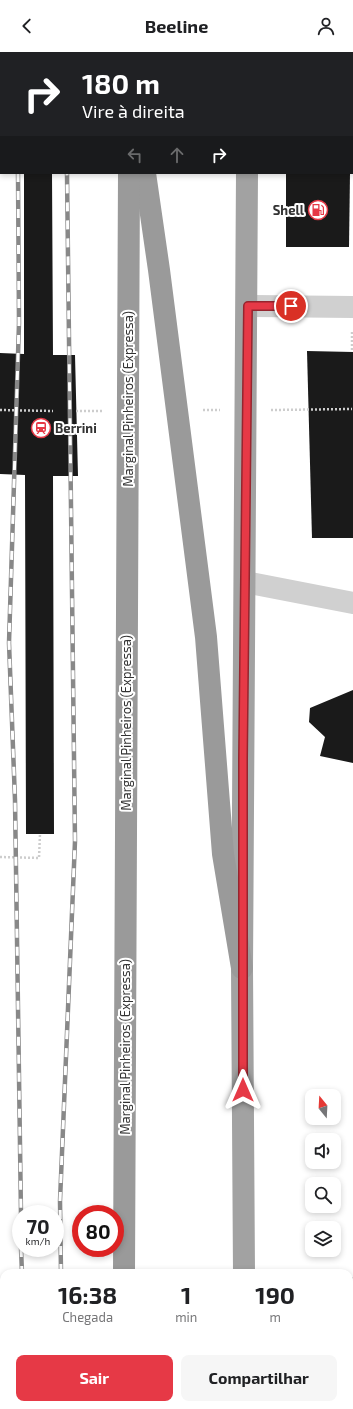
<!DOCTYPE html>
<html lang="pt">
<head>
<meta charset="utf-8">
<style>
	:root { --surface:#fff; --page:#f6f6f6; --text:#202124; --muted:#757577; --accent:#e63946 }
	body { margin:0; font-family:"Exo 2",sans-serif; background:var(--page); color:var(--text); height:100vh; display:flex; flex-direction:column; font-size:15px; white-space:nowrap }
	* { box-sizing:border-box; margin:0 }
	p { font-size:13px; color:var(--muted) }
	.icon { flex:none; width:22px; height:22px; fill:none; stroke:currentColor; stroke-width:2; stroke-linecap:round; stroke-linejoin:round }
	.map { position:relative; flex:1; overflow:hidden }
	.side { position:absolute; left:0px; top:1217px; width:353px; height:140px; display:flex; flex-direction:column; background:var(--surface); border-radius:12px 12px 0 0; box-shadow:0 2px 6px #0003 }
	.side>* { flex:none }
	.banner { position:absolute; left:0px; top:0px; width:353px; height:122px; box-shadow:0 2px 6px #0003; background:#202124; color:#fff; overflow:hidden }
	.needle { width:26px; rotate:342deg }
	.buttons { position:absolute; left:305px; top:1037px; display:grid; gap:8px }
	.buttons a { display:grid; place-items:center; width:36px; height:36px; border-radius:8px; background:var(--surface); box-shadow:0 2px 6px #0003; font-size:20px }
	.speed { position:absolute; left:12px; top:1153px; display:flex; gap:8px; font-size:20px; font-weight:700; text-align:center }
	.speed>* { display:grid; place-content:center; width:52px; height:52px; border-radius:50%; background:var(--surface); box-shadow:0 2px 6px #0003; line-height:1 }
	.speed small { font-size:10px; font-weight:400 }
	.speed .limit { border:6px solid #d22; background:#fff; color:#111 }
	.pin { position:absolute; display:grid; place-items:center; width:34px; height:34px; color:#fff; margin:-17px; border:2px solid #fff; border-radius:50%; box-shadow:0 1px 4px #0007 }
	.me { position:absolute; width:44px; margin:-22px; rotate:0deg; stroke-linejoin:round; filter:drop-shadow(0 0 3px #0008) }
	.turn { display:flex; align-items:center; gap:14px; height:84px; padding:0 16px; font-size:18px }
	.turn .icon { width:52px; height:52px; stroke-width:2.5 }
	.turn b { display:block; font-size:28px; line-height:34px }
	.lanes { display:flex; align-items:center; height:38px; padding:0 16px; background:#0003; justify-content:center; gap:20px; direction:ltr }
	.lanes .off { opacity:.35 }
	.eta { display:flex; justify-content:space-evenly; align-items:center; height:68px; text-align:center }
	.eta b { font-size:24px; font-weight:700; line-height:28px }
	.button { display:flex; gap:8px; margin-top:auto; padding:8px 16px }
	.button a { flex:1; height:46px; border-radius:8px; background:var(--accent); color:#fff; font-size:16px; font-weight:700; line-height:46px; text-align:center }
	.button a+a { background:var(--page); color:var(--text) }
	header { display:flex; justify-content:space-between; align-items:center; height:52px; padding:0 16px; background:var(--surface); font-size:18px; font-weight:700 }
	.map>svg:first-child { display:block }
	.building { fill:#1a1a1a }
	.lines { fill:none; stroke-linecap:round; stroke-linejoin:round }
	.path { stroke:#cdcdcd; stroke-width:2.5; stroke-dasharray:2 2; stroke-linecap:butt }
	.minor { stroke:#d0d0d0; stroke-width:22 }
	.trunk { stroke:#a2a2a2; stroke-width:22 }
	.motorway { stroke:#9a9a9a; stroke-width:22 }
	.rail-casing { stroke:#888; stroke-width:4.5 }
	.rail { stroke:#fff; stroke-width:3; stroke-dasharray:9; stroke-linecap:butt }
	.route-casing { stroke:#96252e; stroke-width:10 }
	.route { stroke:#e63946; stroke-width:7 }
	.labels { text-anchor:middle; stroke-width:4; stroke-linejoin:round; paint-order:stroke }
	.poi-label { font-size:13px; font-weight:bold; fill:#333; stroke:#fff; text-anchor:end }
	.street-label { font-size:13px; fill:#333; stroke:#fff }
</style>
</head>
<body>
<header><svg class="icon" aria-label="back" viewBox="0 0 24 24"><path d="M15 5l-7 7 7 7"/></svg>Beeline<svg class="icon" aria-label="person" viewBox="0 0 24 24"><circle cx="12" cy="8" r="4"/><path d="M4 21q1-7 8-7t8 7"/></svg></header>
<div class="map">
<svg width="353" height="1357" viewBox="0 0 353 1357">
	<rect width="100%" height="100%" fill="#fff"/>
	<g class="building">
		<path d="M24,121h28l1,182h22l3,121h-25l1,358h-28l-1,-359 -25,-1v-121l24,1z"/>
		<path d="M286,121h64l-1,74h-63z"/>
		<path d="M307,299l46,1v186h-41z"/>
		<path d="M353,638v73l-33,-7 5,-19 -16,-15 1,-14z"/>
	</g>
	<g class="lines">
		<g class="path">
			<path d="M352,280v20"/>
			<path d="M0,358l53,1"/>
			<path d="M203,358h17"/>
			<path d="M271,358l81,-1"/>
			<path d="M76,359h26"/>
			<path d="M0,805l39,1 1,-24"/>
		</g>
		<g class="minor">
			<path d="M248,254l105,1"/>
			<path d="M245,530l108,21"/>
			<path d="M349,1236h4"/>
		</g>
		<g class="trunk">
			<path d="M247,0v1"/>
			<path d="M244,1221l-2,-305 5,-795"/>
			<path d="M244,1353v4"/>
		</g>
		<g class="motorway">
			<path d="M129,0v1"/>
			<path d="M145,121l14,97 47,367 17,217 19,114"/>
			<path d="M124,1221l5,-1100"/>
			<path d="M124,1353v4"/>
		</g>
		<defs>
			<g id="rail">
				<path d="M18,0v1"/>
				<path d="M65,0v1"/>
				<path d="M18,121l1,150 -10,320 6,157 6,414"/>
				<path d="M21,1196l1,25"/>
				<path d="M61,1221l-1,-72 15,-360 -8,-668"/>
				<path d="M25,1353v4"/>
				<path d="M64,1353v4"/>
			</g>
		</defs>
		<use href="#rail" class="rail-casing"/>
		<use href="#rail" class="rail"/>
	</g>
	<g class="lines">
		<defs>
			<path id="route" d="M243,1038v-331l5,-453h43"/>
		</defs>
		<use href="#route" class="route-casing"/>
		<use href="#route" class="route"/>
	</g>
	<defs>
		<symbol id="fuel-ring" viewBox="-11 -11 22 22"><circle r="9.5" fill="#fff" stroke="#e63946" stroke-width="1.5"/><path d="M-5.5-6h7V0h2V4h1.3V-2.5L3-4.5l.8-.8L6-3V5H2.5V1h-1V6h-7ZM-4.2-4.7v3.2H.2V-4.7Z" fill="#e63946"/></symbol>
		<symbol id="station-ring" viewBox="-11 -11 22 22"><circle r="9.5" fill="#fff" stroke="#e63946" stroke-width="1.5"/><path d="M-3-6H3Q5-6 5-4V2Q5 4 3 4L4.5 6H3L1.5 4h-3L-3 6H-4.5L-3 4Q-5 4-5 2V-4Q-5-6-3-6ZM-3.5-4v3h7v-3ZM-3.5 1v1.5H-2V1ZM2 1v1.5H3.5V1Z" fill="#e63946"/></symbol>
	</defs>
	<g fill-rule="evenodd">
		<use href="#fuel-ring" x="307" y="147" width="22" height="22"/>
		<use href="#station-ring" x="30" y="365" width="22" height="22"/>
	</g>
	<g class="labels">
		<g class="poi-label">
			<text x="304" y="163">Shell</text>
			<text x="55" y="381" text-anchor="start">Berrini</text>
		</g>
		<g class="street-label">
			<text transform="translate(128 347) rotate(-90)" y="5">Marginal Pinheiros (Expressa)</text>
			<text transform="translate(126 671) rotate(-90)" y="5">Marginal Pinheiros (Expressa)</text>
			<text transform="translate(125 995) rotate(-90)" y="5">Marginal Pinheiros (Expressa)</text>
		</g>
	</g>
</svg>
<div class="buttons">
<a><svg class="needle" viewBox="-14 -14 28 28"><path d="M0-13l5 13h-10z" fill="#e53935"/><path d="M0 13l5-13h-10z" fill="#757577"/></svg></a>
<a><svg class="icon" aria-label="sound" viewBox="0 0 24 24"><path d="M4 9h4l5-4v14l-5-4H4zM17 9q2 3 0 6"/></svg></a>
<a><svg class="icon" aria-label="search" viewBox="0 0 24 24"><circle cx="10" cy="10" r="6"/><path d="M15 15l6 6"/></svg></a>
<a><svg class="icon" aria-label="layers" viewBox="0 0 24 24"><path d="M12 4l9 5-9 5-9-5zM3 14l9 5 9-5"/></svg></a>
</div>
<div class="speed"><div>70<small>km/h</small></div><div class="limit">80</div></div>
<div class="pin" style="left:291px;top:254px;background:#d93025"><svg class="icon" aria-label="arrive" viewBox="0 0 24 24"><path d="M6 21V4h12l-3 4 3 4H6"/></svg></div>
<svg class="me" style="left:243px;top:1038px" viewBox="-20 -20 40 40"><path d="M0-17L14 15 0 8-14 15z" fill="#e63946" stroke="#fff" stroke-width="4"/></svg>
<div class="banner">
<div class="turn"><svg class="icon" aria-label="right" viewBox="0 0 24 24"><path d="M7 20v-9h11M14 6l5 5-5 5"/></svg><div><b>180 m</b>Vire à direita</div></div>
<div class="lanes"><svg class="icon off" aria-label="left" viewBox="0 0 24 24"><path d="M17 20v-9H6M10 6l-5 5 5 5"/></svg><svg class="icon off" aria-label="ahead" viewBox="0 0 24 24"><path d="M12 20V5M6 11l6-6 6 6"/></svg><svg class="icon" aria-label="right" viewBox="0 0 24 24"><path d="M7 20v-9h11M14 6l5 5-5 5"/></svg></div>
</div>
<section class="side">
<div class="eta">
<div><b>16:38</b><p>Chegada</p></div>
<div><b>1</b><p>min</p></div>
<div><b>190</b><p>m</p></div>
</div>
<div class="button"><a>Sair</a><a>Compartilhar</a></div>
</section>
</div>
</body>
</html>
